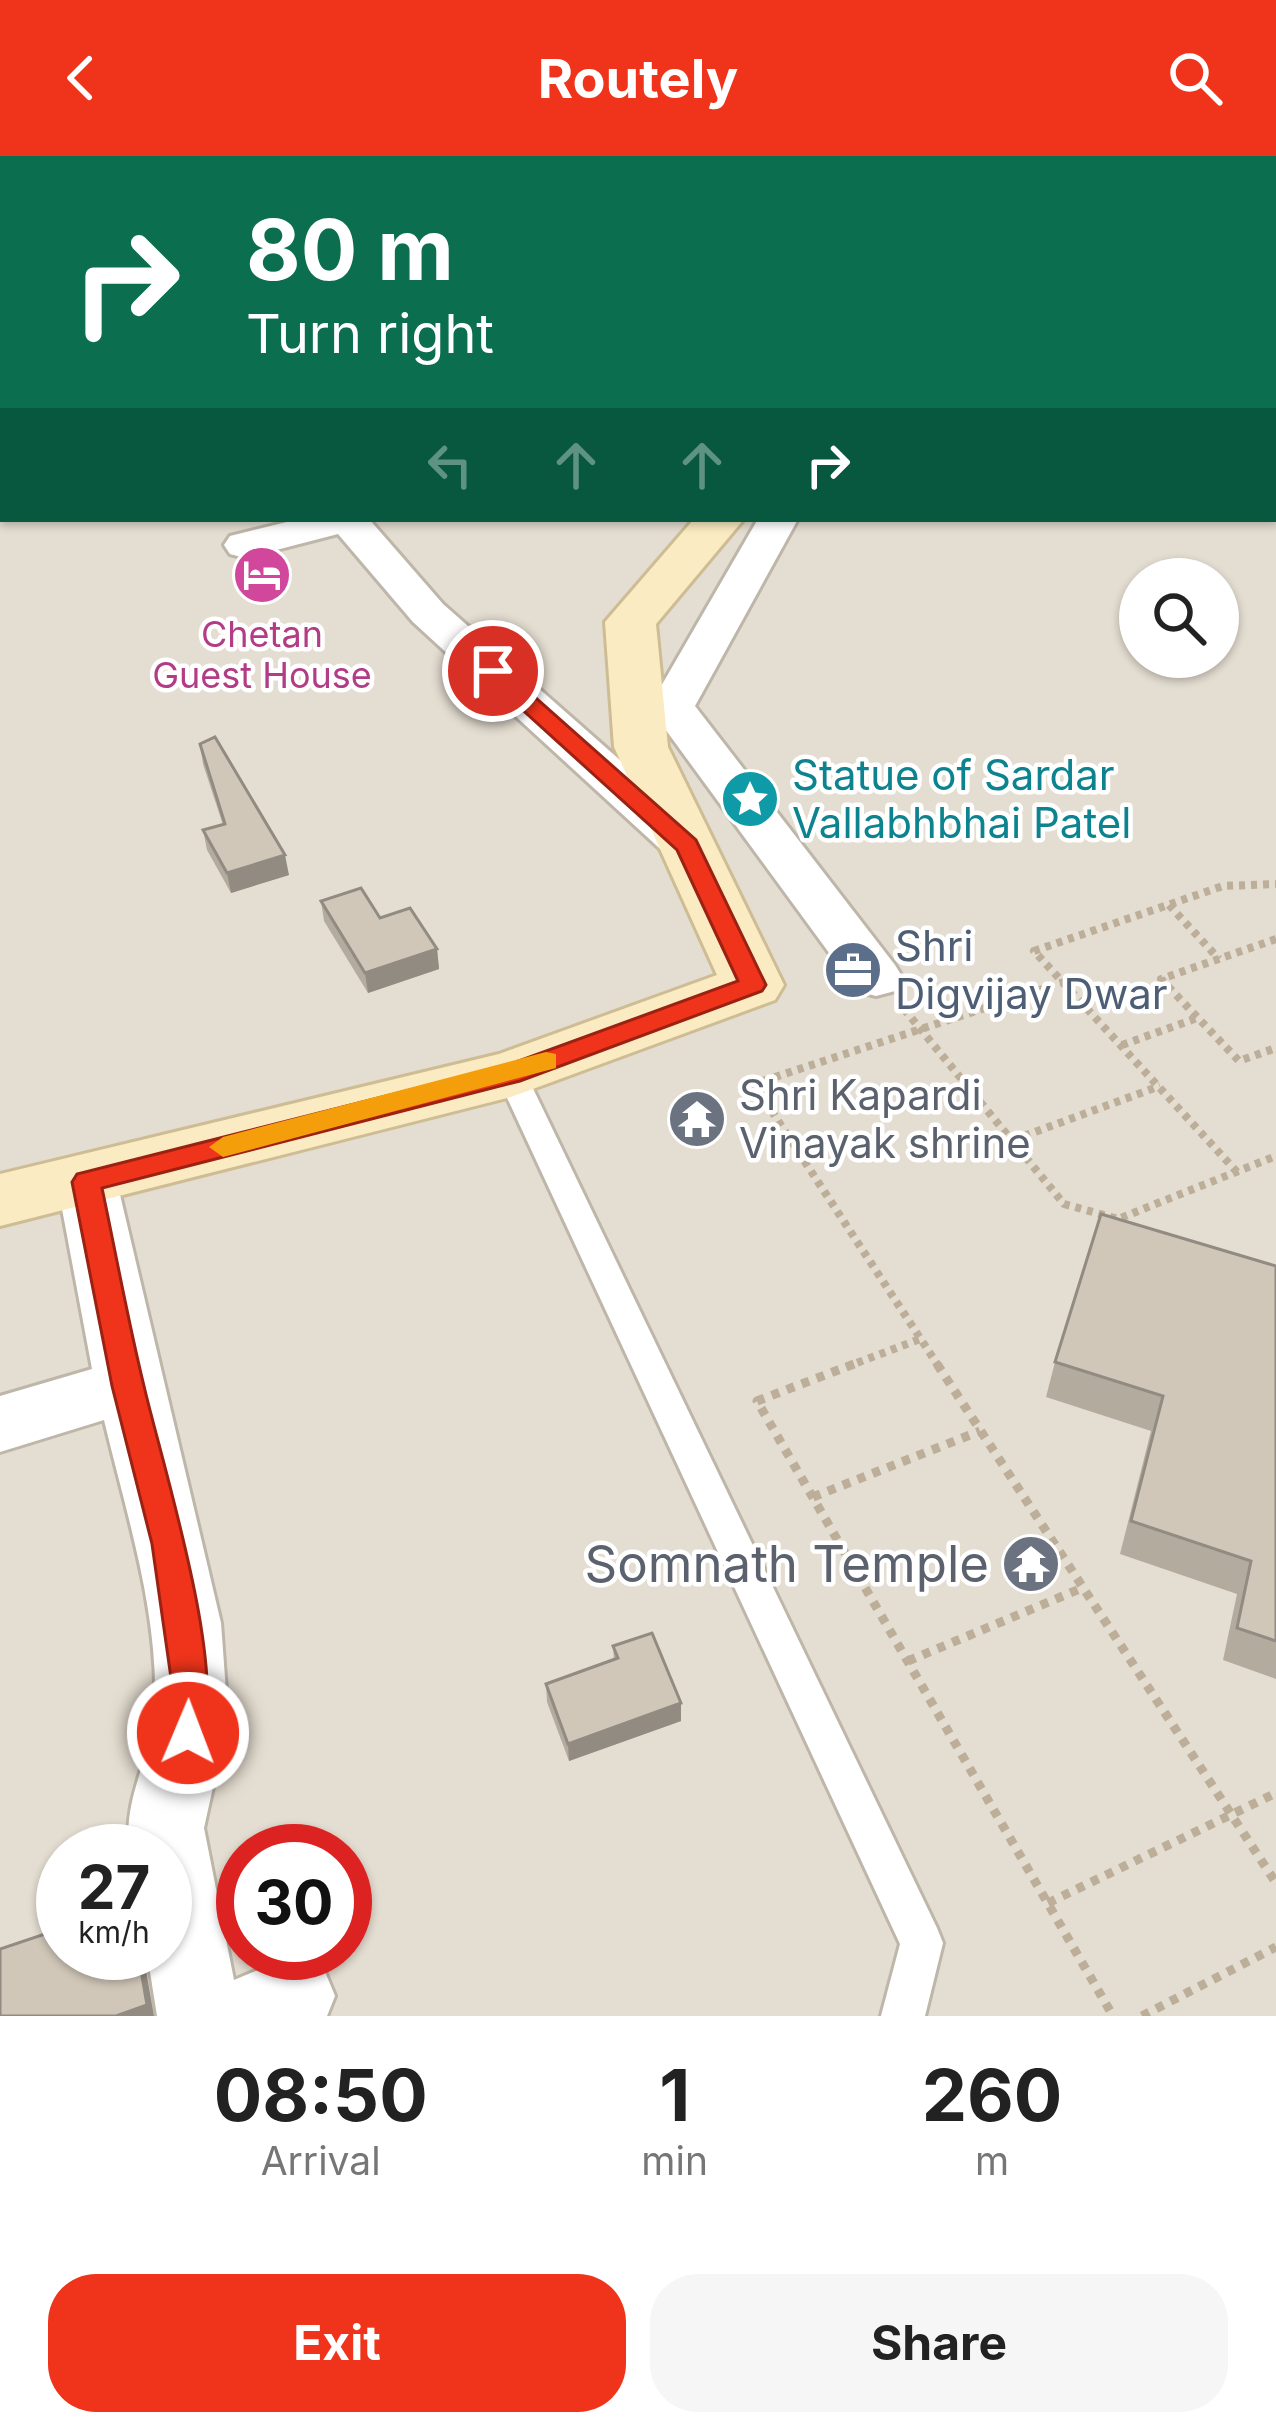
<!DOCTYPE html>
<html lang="en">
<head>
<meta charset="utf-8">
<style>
	:root { --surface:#fff; --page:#f6f6f6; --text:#222; --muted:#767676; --accent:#ef341b }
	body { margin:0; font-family:Inter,sans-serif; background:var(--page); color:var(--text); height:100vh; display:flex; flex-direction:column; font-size:45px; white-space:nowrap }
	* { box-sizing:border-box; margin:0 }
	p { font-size:39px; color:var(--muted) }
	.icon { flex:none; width:66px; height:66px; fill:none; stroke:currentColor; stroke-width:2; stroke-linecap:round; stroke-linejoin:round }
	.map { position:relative; height:1860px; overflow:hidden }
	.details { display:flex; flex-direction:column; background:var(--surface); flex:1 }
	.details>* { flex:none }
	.hud { position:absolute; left:0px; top:0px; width:1278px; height:366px; box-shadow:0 3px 9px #0004; background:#0b6e4f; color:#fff; overflow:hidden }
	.controls { position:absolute; left:1119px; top:402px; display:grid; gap:24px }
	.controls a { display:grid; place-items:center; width:120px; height:120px; border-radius:50%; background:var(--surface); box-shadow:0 3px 9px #0004; font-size:60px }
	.speed { position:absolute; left:36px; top:1668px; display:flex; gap:24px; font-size:60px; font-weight:700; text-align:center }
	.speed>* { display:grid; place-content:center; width:156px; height:156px; border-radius:50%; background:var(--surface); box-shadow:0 3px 9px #0004; line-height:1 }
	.speed small { font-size:30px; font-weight:400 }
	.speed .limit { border:18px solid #d22; background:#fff; color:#111 }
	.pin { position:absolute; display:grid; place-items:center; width:102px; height:102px; color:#fff; margin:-51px; border:6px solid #fff; border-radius:50%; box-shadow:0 3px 12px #0007 }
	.me { position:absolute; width:132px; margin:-66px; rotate:1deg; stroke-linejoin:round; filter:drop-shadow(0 0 9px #0008) }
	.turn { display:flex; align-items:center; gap:42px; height:252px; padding:0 48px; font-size:54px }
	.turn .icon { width:156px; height:156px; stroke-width:2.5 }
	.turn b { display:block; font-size:84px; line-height:102px }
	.lanes { display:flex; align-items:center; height:114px; padding:0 48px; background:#0003; justify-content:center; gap:60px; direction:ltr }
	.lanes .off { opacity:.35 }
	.eta { display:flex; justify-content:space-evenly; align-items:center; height:204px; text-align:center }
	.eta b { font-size:72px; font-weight:700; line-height:84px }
	.button { display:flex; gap:24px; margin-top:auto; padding:24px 48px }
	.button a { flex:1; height:138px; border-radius:48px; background:var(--accent); color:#fff; font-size:48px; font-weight:700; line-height:138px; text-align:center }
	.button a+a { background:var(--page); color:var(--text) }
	header { display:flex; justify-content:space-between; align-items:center; height:156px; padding:0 48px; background:var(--accent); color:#fff; font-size:54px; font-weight:700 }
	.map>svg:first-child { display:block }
	.residential { fill:#e4ddd1; fill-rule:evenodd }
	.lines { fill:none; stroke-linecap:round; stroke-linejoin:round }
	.lane-casing { stroke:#beb6a9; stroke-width:6 }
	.street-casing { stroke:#beb6a9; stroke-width:6 }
	.secondary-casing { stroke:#cebd94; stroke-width:6 }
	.path-far2 { stroke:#bcae98; stroke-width:4.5; stroke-dasharray:3 3; stroke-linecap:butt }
	.path-far1 { stroke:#bcae98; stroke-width:8; stroke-dasharray:6 6; stroke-linecap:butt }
	.path { stroke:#bcae98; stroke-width:9; stroke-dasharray:8 8; stroke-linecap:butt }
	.lane { fill:#fff; fill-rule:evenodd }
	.street { fill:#fff; fill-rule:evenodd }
	.secondary { fill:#fbebc2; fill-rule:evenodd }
	.wall { fill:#b4ab9f }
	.shaded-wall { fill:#928b82 }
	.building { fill:#d1c7b9; stroke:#928b82; stroke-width:3 }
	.route { fill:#ef341b; stroke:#9b2212; stroke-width:3 }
	.slow { fill:#f59e0b }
	.labels { text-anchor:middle; stroke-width:9; stroke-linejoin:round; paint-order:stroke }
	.far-hotel-label { font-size:36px; fill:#b23c85; stroke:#fff }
	.culture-label { font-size:42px; fill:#0d838f; stroke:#fff; text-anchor:start }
	.service-label { font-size:42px; fill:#4e5e75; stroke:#fff; text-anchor:start }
	.worship-label { font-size:42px; fill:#5b616d; stroke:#fff; text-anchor:start }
	.near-worship-label { font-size:51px; fill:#5b616d; stroke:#fff; text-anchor:end }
</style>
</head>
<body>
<header><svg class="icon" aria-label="back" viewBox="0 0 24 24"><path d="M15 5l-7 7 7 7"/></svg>Routely<svg class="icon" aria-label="search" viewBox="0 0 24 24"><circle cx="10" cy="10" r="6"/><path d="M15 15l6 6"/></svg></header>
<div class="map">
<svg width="1276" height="1860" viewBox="0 0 1276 1860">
	<rect width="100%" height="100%" fill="#f0ece3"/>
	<path class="residential" d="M0,0h1276v1860h-1276zM3,3h1272v360h-1272zM1140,423h78v78h-78zM63,1695h102v102h-102zM243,1695h102v102h-102z"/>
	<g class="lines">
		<defs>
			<path id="lane" d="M511,907l15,11 411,854 6,15 -18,73h-44l19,-72 -404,-870z"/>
			<g id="street">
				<rect x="0" y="169" width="3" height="22"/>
				<path d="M299,363h70l74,85 262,231 7,11 -7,11 -18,5 -18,-5 -256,-235 -75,-88 -93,24 -15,-4 -6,-9 6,-9z"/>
				<path d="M758,363h40l-103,187 200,259 8,13 -8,13 -19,5 -19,-5 -208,-284z"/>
				<path d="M87,1004l21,6 9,16 104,441 7,96 -24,109 30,152 60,-25 29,12 12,29 -8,20h-170l-10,-63h18v-102h-35c-9,-52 23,-94 25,-146 3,-96 -29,-192 -51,-285l-104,32v-56l92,-27 -35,-187 9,-16z"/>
			</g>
			<g id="secondary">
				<path d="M736,0h36l2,3h-36z"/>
				<path d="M694,363h50l-88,105 12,123 116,238 -9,15 -264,97 -511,129v-52l499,-120 218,-79 -103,-228 -9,-125z"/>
			</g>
		</defs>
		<use href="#lane" class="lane-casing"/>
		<use href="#street" class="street-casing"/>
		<use href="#secondary" class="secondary-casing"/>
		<path class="path-far2" d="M1147,3l16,-3"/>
		<g class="path-far1">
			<path d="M1169,749l50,54"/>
			<path d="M1276,783l-115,40 78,82 37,-13"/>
			<path d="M904,853l160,195 54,15 158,-63"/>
			<path d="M1122,889l75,-27"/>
			<path d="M1013,984l147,-54"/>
			<path d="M1237,1016l-203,-221 189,-65 53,-2"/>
			<path d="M846,1211l74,-28"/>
			<path d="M939,1211l-185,-283 310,-102"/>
		</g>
		<g class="path">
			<path d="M854,1208l-97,37 356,615"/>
			<path d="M937,1208l339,519"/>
			<path d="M813,1341l167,-66"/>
			<path d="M908,1505l174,-73"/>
			<path d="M1048,1747l228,-110"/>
			<path d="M1142,1860l134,-69"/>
		</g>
		<use href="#lane" class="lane"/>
		<use href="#street" class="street"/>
		<use href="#secondary" class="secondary"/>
	</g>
	<g class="wall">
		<path d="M200,588l89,131 -58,18 -24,-43 -4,-20 20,-5 -20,-61z"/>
		<path d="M321,745l59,17 57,31 2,20 -71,24 -44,-72z"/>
		<path d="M1276,1110v413l-53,-19 14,-66 -117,-40 31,-123 -105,-34 9,-35z"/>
		<path d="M613,1490l68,75 -112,40 -22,-59 -1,-18 68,-24z"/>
	</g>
	<g class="shaded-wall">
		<path d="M285,699l4,20 -58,18 -4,-20z"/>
		<path d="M437,793l2,20 -71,24 -3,-20z"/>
		<path d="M681,1547v18l-112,40 -1,-17z"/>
		<path d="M138,1797h5l11,63h-38z"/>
	</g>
	<g class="building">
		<path d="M173,0h77l3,3h-78z"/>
		<path d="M215,581l70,118 -58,18 -24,-43 22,-6 -25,-80z"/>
		<path d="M361,732l19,30 30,-10 27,41 -72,24 -44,-72z"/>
		<path d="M1101,1058l175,52v375l-39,-13 14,-67 -120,-40 32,-125 -108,-34z"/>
		<path d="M652,1477l29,70 -113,41 -22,-60 72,-26 -5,-12z"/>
		<path d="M63,1763v34h75l9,52 -31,11h-116v-67l54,-18 -2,-8z"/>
	</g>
	<path class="route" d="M485,511h16l195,173 70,145 -4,6 -242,90 -418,107c14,66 26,133 42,198 18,78 86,290 56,359l-12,5 -13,-5 -6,-12 3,-48 -20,-141 -40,-158 -40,-204 5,-8 428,-108 233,-85 -61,-131 -192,-174z"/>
	<path class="slow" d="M546,896l10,2v14l-333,89 -14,-10 14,-10z"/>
	<defs>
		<symbol id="hotel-disc" viewBox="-11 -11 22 22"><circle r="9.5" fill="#d1479c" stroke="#fff"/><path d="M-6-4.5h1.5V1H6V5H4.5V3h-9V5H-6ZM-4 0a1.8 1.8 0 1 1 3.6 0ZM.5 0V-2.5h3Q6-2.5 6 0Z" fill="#fff"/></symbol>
		<symbol id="sight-disc" viewBox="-11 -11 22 22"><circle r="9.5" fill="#0f9aa8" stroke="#fff"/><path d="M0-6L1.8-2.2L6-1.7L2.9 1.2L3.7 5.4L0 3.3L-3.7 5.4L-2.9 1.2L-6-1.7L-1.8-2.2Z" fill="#fff"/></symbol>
		<symbol id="office-disc" viewBox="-11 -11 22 22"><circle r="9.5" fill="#5c6f8a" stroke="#fff"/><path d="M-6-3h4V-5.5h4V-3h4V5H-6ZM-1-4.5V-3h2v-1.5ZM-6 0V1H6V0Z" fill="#fff"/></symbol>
		<symbol id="temple-disc" viewBox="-11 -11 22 22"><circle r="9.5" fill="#6b7280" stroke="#fff"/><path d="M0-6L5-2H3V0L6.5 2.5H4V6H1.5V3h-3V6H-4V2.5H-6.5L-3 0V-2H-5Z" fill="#fff"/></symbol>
	</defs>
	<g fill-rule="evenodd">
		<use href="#hotel-disc" x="229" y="386" width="66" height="66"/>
		<use href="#sight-disc" x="717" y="610" width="66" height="66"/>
		<use href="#office-disc" x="820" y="781" width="66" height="66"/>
		<use href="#temple-disc" x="664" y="930" width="66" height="66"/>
		<use href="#temple-disc" x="998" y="1375" width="66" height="66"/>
	</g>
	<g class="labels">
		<g class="far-hotel-label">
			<text x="262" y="491">Chetan<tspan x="262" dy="41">Guest House</tspan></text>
		</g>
		<g class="culture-label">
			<text x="792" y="634">Statue of Sardar<tspan x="792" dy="48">Vallabhbhai Patel</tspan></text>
		</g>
		<g class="service-label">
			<text x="895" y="805">Shri<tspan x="895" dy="48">Digvijay Dwar</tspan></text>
		</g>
		<g class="worship-label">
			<text x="739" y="954">Shri Kapardi<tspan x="739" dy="48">Vinayak shrine</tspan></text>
		</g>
		<g class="near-worship-label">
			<text x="989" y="1426">Somnath Temple</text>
		</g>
	</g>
</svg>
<div class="controls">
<a><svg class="icon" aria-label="search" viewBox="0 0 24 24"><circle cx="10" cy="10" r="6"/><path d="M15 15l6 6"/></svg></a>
</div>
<div class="speed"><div>27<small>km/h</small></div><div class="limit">30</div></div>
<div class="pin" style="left:493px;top:515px;background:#d93025"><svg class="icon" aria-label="arrive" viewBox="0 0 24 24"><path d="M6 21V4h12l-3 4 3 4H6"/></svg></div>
<svg class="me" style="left:188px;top:1577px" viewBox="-20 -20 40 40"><circle r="17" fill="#ef341b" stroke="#fff" stroke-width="3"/><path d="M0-11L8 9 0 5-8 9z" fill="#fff"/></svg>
<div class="hud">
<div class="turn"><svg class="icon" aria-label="right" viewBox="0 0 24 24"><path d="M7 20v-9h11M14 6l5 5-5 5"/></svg><div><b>80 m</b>Turn right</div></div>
<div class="lanes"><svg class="icon off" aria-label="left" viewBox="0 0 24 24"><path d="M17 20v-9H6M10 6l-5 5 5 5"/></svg><svg class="icon off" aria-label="ahead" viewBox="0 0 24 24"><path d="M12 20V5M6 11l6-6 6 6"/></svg><svg class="icon off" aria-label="ahead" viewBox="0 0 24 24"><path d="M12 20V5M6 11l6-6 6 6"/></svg><svg class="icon" aria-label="right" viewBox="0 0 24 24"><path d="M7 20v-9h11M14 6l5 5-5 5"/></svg></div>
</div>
</div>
<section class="details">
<div class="eta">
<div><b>08:50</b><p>Arrival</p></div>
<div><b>1</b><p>min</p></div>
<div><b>260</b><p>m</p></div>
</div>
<div class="button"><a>Exit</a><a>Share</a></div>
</section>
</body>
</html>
